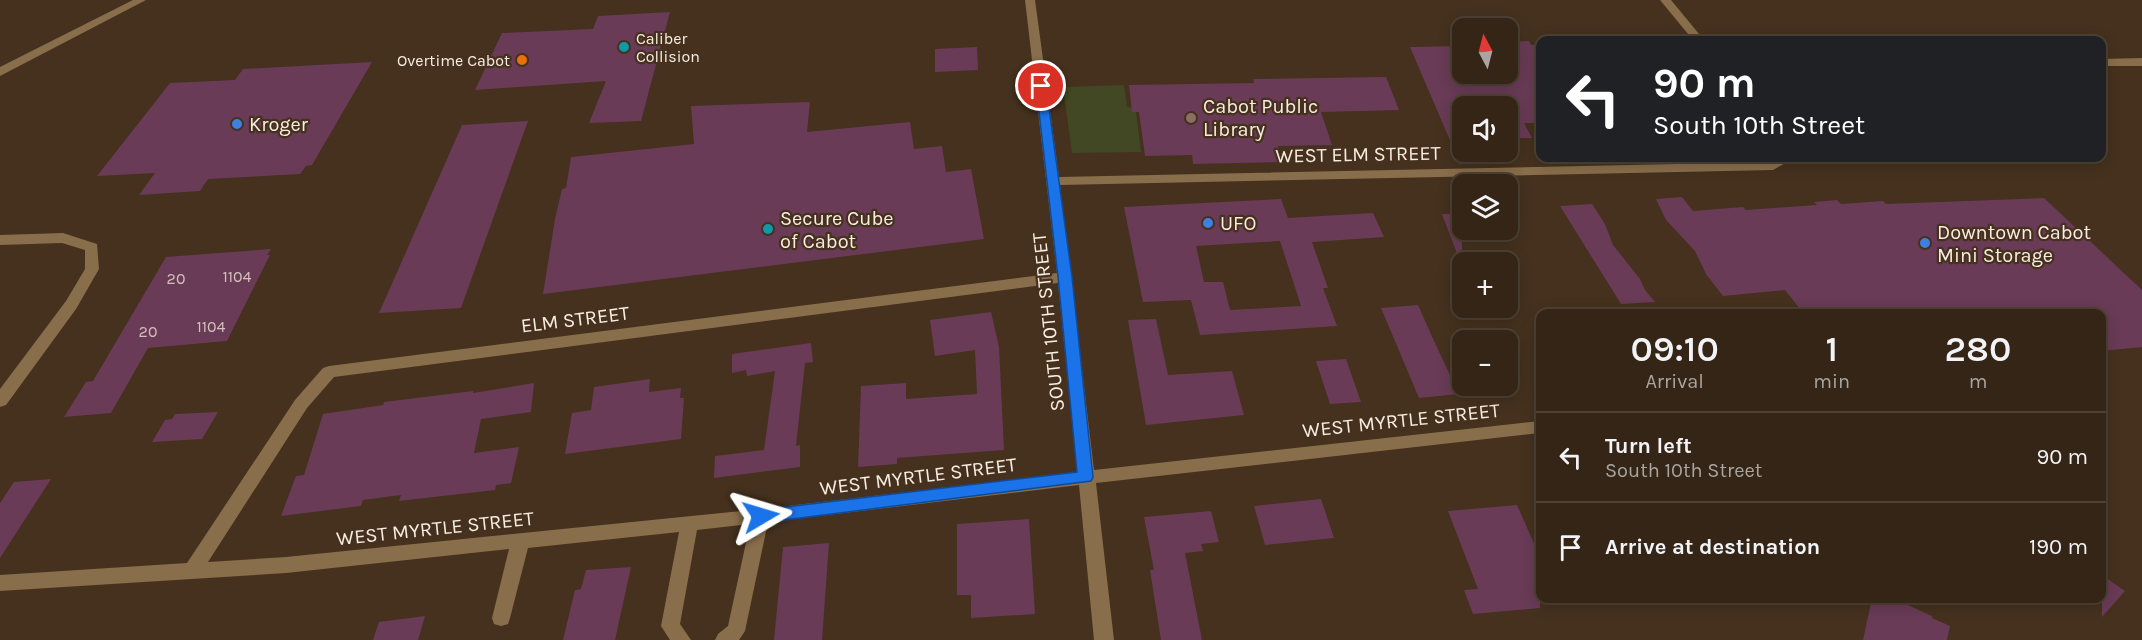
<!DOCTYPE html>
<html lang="en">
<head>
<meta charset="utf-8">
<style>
	:root { --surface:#342516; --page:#3f3123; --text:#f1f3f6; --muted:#a9a5a1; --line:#4e4235 }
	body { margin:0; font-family:Karla,sans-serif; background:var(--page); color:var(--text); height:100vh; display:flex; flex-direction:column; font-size:22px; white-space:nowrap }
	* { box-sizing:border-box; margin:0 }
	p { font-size:20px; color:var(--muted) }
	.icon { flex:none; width:33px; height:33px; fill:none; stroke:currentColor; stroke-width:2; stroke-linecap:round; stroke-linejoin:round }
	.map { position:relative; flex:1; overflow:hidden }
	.side { position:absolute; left:1536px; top:309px; width:570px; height:294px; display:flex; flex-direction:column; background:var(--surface); border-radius:12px; box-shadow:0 3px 15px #0003,0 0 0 2px var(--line) }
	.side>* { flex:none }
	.guide { position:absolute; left:1536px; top:36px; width:570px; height:126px; border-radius:12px; box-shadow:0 3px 15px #0003,0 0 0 2px var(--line); background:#202124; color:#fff; overflow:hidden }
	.needle { width:39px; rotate:353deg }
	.fabs { position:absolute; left:1452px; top:18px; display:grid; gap:12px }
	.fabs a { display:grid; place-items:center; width:66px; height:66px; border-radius:12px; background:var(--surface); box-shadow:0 3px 15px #0003,0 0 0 2px var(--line); font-size:30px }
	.pin { position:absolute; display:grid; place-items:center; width:51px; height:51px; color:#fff; margin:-26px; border:3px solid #fff; border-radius:50%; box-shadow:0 2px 6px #0007 }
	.me { position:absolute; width:66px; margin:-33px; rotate:83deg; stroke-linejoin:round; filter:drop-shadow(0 0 4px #0008) }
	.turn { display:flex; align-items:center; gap:21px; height:126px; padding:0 18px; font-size:27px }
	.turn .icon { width:78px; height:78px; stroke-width:2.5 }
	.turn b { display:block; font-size:42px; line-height:51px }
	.eta { display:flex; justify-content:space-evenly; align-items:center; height:102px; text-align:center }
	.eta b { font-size:36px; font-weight:600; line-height:42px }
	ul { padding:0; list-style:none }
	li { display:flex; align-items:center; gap:18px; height:90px; padding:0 18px; border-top:2px solid var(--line) }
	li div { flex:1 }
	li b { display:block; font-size:22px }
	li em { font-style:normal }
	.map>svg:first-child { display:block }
	.green { fill:#414823 }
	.building { fill:#693b56; fill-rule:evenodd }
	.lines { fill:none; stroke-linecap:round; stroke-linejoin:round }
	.minor { fill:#896e4b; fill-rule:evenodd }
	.route { fill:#1a73e8; stroke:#114b97; stroke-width:1.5 }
	.culture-dot { fill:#0f9aa8; stroke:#45311e; stroke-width:2 }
	.food-dot { fill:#e8710a; stroke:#45311e; stroke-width:2 }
	.education-dot { fill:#8d6e63; stroke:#45311e; stroke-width:2 }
	.shop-dot { fill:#3f7fe0; stroke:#45311e; stroke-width:2 }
	.labels { text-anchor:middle; stroke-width:4.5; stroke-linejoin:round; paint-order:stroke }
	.far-poi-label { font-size:16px; fill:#f9ece0; stroke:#45311e; text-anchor:start }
	.number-label { font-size:16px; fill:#d5c0be }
	.poi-label { font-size:20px; fill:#f9ece0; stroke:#45311e; text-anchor:start }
	.street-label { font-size:20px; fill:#f9ece0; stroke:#45311e }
</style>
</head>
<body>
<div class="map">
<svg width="2142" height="640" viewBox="0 0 2142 640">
	<rect width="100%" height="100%" fill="#45311e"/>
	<path class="green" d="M1124,85l3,22 5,1v4h4l5,40 -69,1 -9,-66z"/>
	<g class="building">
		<path d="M670,12l-29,109 -52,2 17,-42 -131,9 27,-57 91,-4 5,-13z"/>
		<path d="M1529,41l2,4h9v78h-16l8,15h-24v-32h-46l-1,60 -51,-119 52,-1v28h46v-32z"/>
		<path d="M977,47l1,23 -43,2v-23z"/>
		<path d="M372,62l-60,103 -6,1 -6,8 -92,5 -8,12 -61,4 16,-22 -58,3 73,-93 65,-3 8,-11z"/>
		<path d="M1386,77l13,33 -78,2 11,33 -54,1 4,16 -89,2 -1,-9 -47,1 -6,-44h-7l-3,-27 125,-2 -1,-4z"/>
		<path d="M810,102l-3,30 103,-10 4,27 28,-3 4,26 25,-3 13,70 -441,55 12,-75 7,-30 4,-1 5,-31 123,-13 -3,-38z"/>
		<path d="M528,121l-67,187 -82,5 83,-188z"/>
		<path d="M1682,197l11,14 50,-4 3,3 71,-5 -3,-3 23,-2 4,4 42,-3 3,3 158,-6 98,92v57l-40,4v-37h-298l-19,-24 -62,6 -17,-22 -11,-23 -29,-31 -10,-21z"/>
		<path d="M1281,199l7,19 85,-5 11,24 -72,5 16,46h-5l14,38 -137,9 -9,-35 -48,2 -19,-95zM1280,241l21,65 -71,4 -7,-28h-19l-8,-36z"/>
		<path d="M1592,204l13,20 8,21 27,34 5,11 10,12 -34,2 -61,-98z"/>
		<path d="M1442,214h20v50h-1z"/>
		<path d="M271,249l-4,6h3l-43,86 -79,7 -37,65 -47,4 22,-35 7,-1 73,-124z"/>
		<path d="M1418,305l16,36 25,53 -40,4 -38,-90z"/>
		<path d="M991,312l8,35 5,103 -107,8v6l-39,3 3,-81 45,-3v16l71,-5 -2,-44 -40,6 -5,-36z"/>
		<path d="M1156,319l12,56 64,-4 12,44 -98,10 -18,-105z"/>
		<path d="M811,343l2,19 -8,1 -9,83 4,-1v22l-86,11 1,-22 49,-6 11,-79 -28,5 -1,-6 -14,3v-19z"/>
		<path d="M1346,359l15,43 -31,2 -14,-43z"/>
		<path d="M650,379l-1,13 32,-4 -1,10h4l-3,41 -116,15 7,-41 19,-3 3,-23z"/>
		<path d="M534,383l-3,29 -50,7 -7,34 45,-6 -8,36 -15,2 -1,5 -96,11 2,-6 -38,5 -2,6 -80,10 15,-40 8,-1 19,-61 60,-9 1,-3 89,-11v2z"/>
		<path d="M218,412l-16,27 -50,3 13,-22 7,-1 3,-5z"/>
		<path d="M51,479l-51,79v-55l14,-21z"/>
		<path d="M1321,499l13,39 -69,7 -11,-39z"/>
		<path d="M1517,505l23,52v51l-67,6 -9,-24 14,-1 -30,-78z"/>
		<path d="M1211,511l8,31 -18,2 2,7 -18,2 17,87h-41l-11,-70h4l-10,-53z"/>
		<path d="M1029,519l6,95 -64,4v-23h-14v-71z"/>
		<path d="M829,543l-7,97h-48l9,-93z"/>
		<path d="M631,567l-16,73h-52l12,-50 6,-1 5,-19z"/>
		<path d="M2102,575l23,16 -23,26z"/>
		<path d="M1872,598h20l40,18v2l18,8 -3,14h-84z"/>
		<path d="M425,616l-7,24h-45l6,-18z"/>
	</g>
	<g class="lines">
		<g class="minor">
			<path d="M133,0h13l-146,76v-9z"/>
			<path d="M1025,0h10l24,177 712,-15 8,-4h15l-21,12 -713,15 34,285 446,-49v12l-444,50 18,157h-20l-15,-155 -311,37 -23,109 -6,9h-24l3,-6 10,-8 22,-102 -53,6 -17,94 11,16h-21l-9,-14 18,-94 -151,16 -18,70 -2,6 -7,2 -7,-2 -2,-6 17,-69 -223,24 -286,18v-16l187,-12 108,-163 28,-32 6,-2 728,-93zM1058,283l19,189 -316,37 -475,48 -78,5 99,-154 27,-31z"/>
			<path d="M1660,0h11l33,40h-11z"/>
			<path d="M2142,58v8h-40v-7z"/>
			<path d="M63,233l34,11 2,25 -23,40 -70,96 -6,2v-18l66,-88 19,-32v-19l-23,-7 -62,2v-10z"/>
		</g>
	</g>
	<path class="route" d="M1041,82l5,4 26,191 21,200 -2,4 -330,42 -5,-2 -3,-5 3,-4 5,-2 316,-38 -19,-195 -22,-191z"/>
	<g class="culture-dot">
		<circle cx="624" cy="47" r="6"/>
		<circle cx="768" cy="229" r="6"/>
	</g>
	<circle class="food-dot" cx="522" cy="60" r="6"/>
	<circle class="education-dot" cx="1191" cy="118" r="6"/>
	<g class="shop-dot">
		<circle cx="237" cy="124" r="6"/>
		<circle cx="1208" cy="223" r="6"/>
		<circle cx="1925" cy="243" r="6"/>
	</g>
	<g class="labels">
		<g class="far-poi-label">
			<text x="636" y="44">Caliber<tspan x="636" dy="18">Collision</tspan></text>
			<text x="510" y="66" text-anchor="end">Overtime Cabot</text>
		</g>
		<g class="number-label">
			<text x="237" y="282">1104</text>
			<text x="176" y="284">20</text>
			<text x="211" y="332">1104</text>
			<text x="148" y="337">20</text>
		</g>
		<g class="poi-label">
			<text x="1203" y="113">Cabot Public<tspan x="1203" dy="23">Library</tspan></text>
			<text x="249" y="131">Kroger</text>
			<text x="780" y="225">Secure Cube<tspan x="780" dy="23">of Cabot</tspan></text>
			<text x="1220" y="230">UFO</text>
			<text x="1937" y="239">Downtown Cabot<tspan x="1937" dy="23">Mini Storage</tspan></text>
		</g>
		<g class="street-label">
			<text transform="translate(1358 154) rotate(-1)" y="7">WEST ELM STREET</text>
			<text transform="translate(575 319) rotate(-7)" y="7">ELM STREET</text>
			<text transform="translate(1048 322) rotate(-96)" y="7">SOUTH 10TH STREET</text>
			<text transform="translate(1401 420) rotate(-6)" y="7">WEST MYRTLE STREET</text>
			<text transform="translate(918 476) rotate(-7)" y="7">WEST MYRTLE STREET</text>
			<text transform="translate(435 528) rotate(-6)" y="7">WEST MYRTLE STREET</text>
		</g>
	</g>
</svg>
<div class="fabs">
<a><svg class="needle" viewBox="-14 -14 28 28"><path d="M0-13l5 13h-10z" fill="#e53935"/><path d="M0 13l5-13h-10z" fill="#a9a5a1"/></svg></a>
<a><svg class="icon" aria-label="sound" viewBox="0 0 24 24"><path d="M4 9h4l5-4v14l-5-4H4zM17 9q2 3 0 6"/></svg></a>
<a><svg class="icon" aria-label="layers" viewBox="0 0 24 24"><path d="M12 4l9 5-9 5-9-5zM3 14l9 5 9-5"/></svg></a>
<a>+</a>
<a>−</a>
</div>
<div class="pin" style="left:1041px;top:86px;background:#d93025"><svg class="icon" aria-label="arrive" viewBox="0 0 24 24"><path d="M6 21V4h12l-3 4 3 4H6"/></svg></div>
<svg class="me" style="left:761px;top:516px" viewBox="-20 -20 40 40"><path d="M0-17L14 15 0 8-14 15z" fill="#1a73e8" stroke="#fff" stroke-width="4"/></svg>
<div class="guide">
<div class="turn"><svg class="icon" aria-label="left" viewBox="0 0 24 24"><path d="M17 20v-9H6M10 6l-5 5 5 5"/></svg><div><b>90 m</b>South 10th Street</div></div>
</div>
<section class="side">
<div class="eta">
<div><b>09:10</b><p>Arrival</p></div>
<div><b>1</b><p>min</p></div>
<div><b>280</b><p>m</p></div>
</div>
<ul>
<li><svg class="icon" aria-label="left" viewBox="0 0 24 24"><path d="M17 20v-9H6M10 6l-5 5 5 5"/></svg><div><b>Turn left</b><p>South 10th Street</p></div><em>90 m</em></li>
<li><svg class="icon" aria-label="arrive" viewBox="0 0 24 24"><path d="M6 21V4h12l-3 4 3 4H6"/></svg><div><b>Arrive at destination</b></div><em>190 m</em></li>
</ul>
</section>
</div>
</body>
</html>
